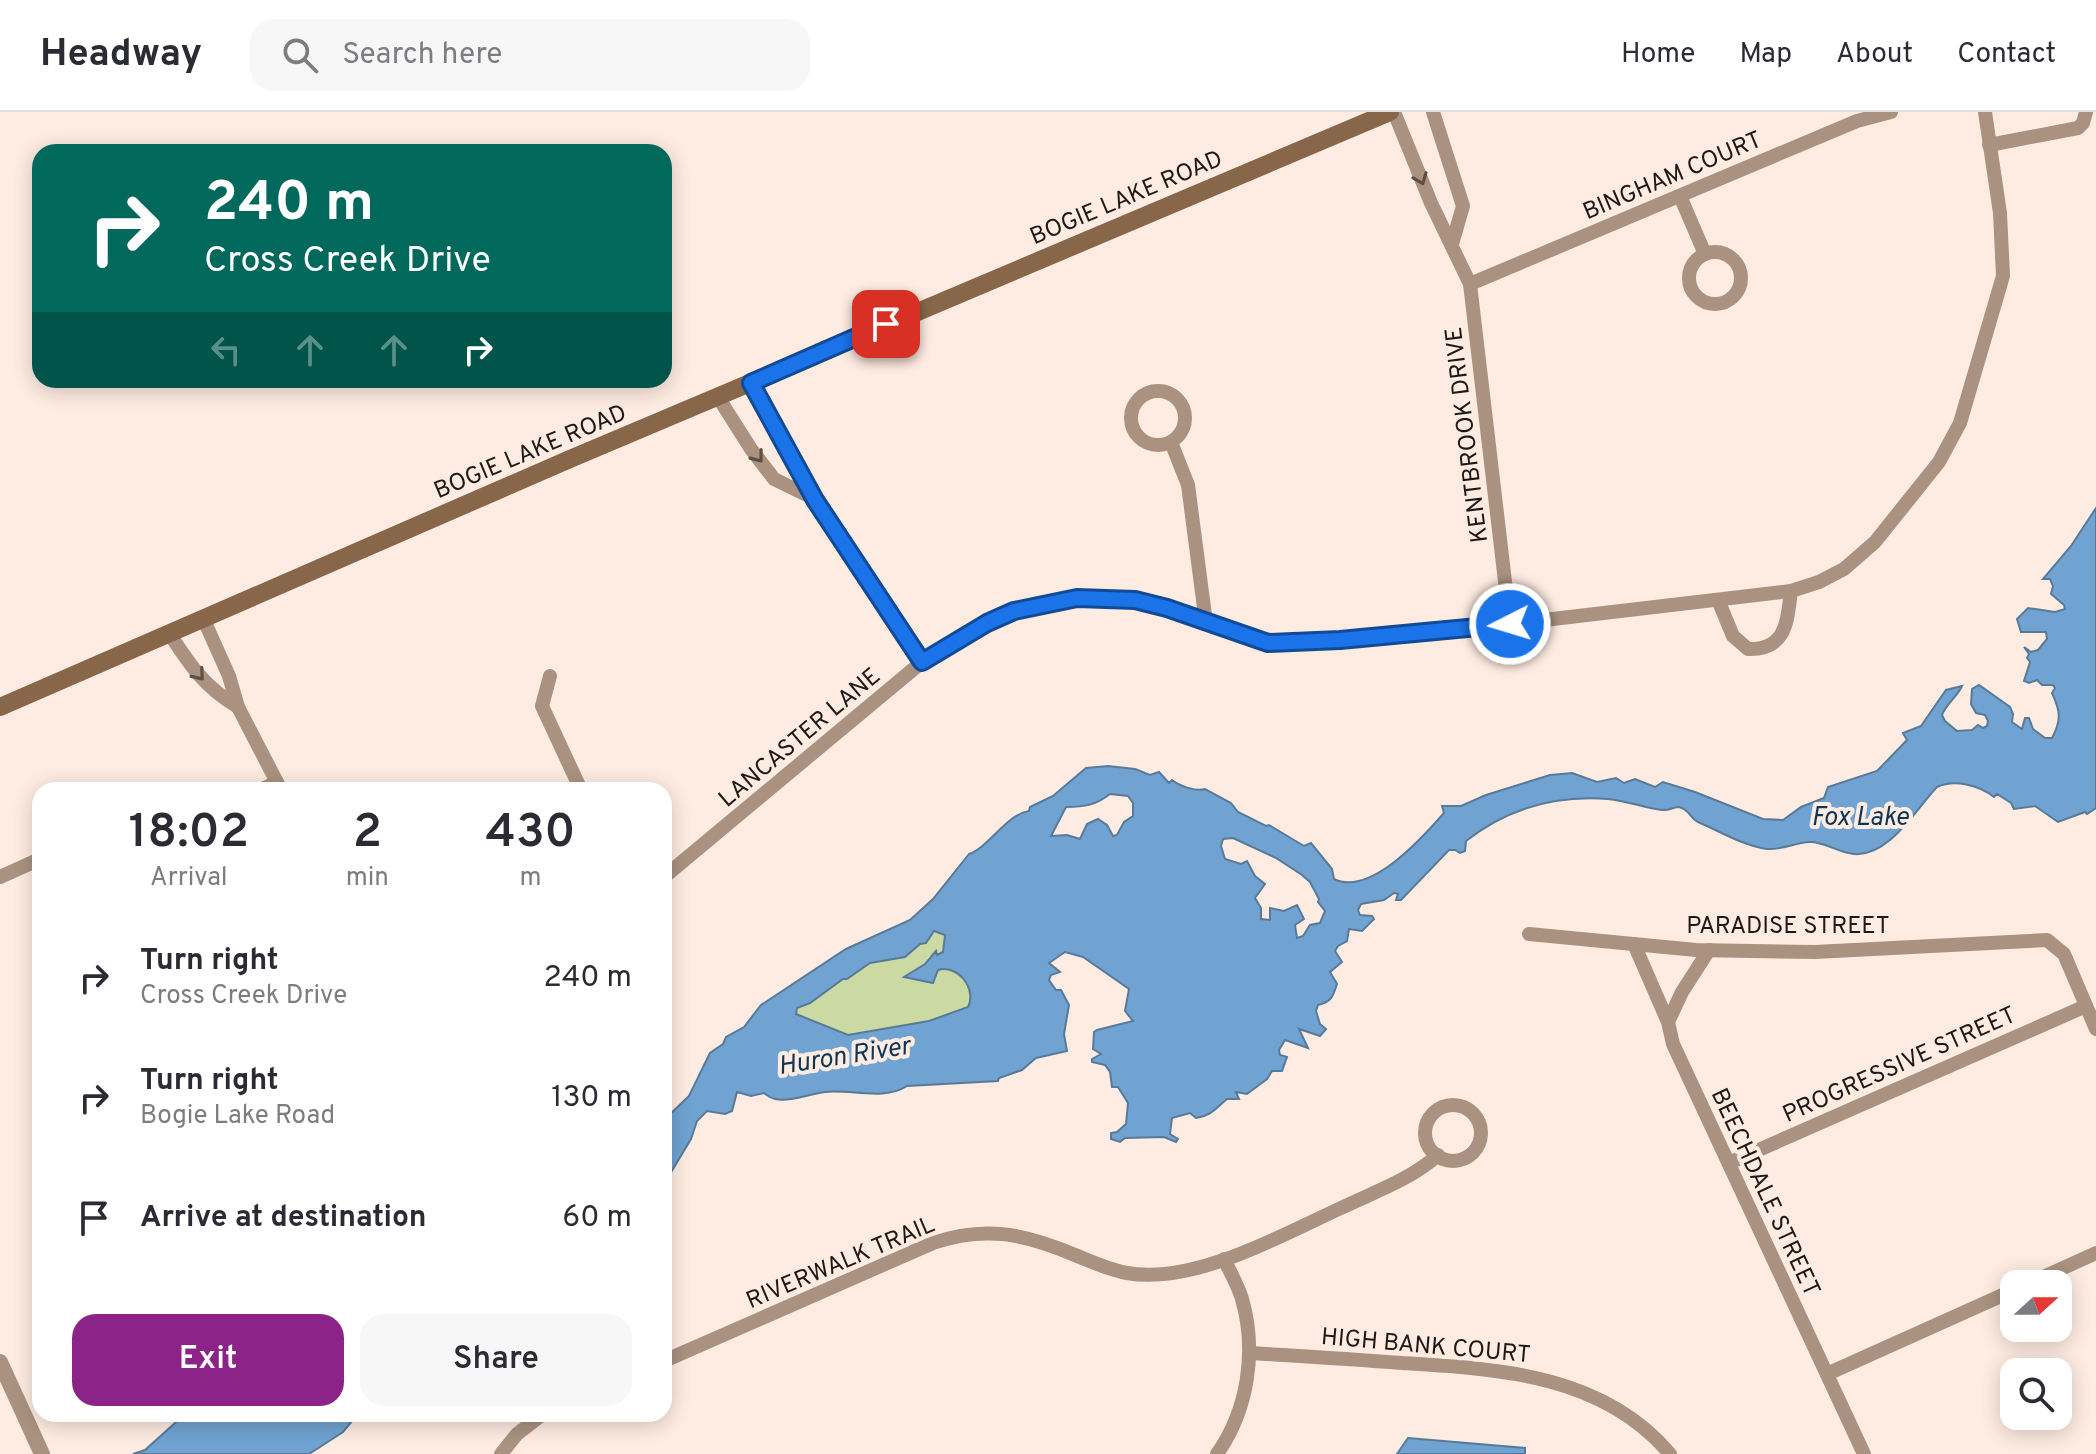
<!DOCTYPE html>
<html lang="en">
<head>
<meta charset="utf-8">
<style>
	:root { --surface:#fff; --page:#f7f7f7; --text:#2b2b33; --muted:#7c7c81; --line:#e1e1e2; --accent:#8c2389 }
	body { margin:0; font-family:Overpass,sans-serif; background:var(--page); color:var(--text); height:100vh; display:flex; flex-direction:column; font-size:30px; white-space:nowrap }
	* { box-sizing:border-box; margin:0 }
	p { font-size:26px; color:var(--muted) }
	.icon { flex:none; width:44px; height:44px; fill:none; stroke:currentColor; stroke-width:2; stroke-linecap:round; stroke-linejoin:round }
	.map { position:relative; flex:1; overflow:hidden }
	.details { position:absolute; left:32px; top:670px; width:640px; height:640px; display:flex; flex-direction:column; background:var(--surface); border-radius:24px; box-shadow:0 4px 20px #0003 }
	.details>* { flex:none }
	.top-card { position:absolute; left:32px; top:32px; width:640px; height:244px; border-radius:24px; box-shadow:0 4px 20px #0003; background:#00695c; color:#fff; overflow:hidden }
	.needle { width:52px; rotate:69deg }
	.tools { position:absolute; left:2000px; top:1158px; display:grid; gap:16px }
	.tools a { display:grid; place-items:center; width:72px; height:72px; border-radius:16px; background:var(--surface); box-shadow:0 4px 20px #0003; font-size:40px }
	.pin { position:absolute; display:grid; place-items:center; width:68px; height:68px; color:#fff; margin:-34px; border-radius:16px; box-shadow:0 4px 12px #0006 }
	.me { position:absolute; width:88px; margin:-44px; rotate:265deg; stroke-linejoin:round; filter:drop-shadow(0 0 6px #0008) }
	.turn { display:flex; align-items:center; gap:28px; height:168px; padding:0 40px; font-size:36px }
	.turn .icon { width:104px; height:104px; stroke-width:2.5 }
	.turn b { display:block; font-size:56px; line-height:68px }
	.lanes { display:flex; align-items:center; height:76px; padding:0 40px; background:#0003; justify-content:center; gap:40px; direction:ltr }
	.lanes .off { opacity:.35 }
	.eta { display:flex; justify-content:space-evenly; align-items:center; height:136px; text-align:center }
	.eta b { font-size:48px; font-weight:600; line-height:56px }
	.primary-button { display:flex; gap:16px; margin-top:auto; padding:16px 40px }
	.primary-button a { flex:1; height:92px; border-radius:24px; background:var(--accent); color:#fff; font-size:32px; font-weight:600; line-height:92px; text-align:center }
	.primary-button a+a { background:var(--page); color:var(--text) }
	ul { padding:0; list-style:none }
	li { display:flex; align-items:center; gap:24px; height:120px; padding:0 40px }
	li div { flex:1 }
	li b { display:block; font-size:30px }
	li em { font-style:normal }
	header { display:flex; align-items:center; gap:48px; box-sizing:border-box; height:112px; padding:0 40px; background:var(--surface); border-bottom:2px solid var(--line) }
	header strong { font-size:38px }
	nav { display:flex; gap:44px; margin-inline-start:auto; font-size:28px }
	.search { width:560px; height:72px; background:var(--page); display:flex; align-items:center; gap:20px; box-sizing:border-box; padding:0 28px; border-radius:24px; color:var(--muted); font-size:30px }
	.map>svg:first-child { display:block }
	.green { fill:#cbdaa2 }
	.water { fill:#70a3d1; stroke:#587a99; stroke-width:2; fill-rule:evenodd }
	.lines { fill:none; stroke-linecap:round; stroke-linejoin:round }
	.minor { stroke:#ab9280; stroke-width:14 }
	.tertiary { stroke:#ab9280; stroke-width:16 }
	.secondary { stroke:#88664a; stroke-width:18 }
	.oneway { stroke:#5e4f45 }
	.route-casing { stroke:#114b97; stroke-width:20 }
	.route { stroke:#1a73e8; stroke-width:14 }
	.labels { text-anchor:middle; stroke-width:8; stroke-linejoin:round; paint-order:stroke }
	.street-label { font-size:24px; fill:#1f1915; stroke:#feece2 }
	.water-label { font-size:26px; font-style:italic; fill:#0f3555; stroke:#feece2 }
</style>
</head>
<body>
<header>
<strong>Headway</strong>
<div class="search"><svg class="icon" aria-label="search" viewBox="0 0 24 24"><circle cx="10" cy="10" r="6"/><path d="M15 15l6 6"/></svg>Search here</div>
<nav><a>Home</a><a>Map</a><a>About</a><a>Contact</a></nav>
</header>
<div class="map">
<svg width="2096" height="1342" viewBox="0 0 2096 1342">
	<rect width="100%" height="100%" fill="#feece2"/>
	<path class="green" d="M933,819l12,4 -2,17 -15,5 -3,7 -20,13 28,6 5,-13c20,-6 39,19 30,37l-39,14 -81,14 -52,-21 1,-6 13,-5 33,-25 5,1 23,-16 33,-6 16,-13 6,-1z"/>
	<g class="water">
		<path d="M2096,396v300l-9,6 -2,-2 -27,10 -23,-16 -21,3 -3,-6 -14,-9 -3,3c-15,-12 -40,-18 -57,-10 -21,22 -48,70 -83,67 -15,-1 -31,-13 -45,-12 -14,1 -28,8 -42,7 -23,-3 -48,-18 -69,-27 -8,-4 -9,-13 -19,-15 -6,0 -10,4 -17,3 -17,-2 -35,-9 -54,-11 -53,-4 -100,9 -142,42l-1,10 -5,2 -5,-3h-6l-48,50h-5l2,-6 -4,-1 -10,7 -23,4 -3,6 2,5 12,1 2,3 -12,12 -13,-2 -2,12 -9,5 -3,5 7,11 -12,10 7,12c-4,13 -6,18 -19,21l-2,6 4,13 6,5 -6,7 -21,-7 9,19 -23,-8 -6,10 1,5 7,2 -5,14h-10l-5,8 -20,15 -11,-2 3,7h-12c-11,9 -16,17 -31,19l-6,-5 -18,5 -2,16 8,5 -2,3 -12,-5 -39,1 -5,4 -9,-3v-6l6,-1 9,-8 2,-21 -10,-16h-6l-2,-15 -5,-7 -13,-3v-3l9,-5 -8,-5 1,-17 3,-2 36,-9 -8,-10 4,-22 -46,-32 -18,-5 -16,11 11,9 -9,3 -2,5 7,10h5l8,15 -5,29 3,17 -31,7 -14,12 -23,8 -1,3 -91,5c-23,15 -56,3 -82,6 -16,2 -34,10 -50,7 -5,-1 -7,-3 -11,-6l-13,3 -14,-4 -5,19 -7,3 -18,-3 -10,10 -6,18 -27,45v-64l25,-24 21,-43 13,-9 3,-7 18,-10 17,-22 85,-56 64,-29 23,-21 36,-45c20,-7 38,-40 60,-43l1,-4 23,-11 33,-28 22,-2 27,3 15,6 9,-3 10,11 3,-3c7,6 25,12 33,9l26,14 7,9 28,14 3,-1 35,21 7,-3 21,26 2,10c36,18 89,-42 110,-66l-2,-7h19l25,-11 64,-20 22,-2 25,9 19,-4 8,5 11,-4 20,8 8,-5 32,10 68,27 20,1 18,-13 23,-9 4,-11 49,-16 30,-31 -4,-7 18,-7 25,-36 16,-4c-5,11 -16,18 -20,29l3,6 12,10 15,-1 6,-5 5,3 4,-2 1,-5 -3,-6 -9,-2 -5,-9 1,-15 7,-4 31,22 3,7 -1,8 10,7 3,-11h4l4,11 12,9h7c10,-18 8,-28 0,-45l3,-5 -2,-3h-11l-5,-5 -8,3 -5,-2 6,-19 -3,-4 2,-4 -5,-7 7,5 7,-2 9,-11 -1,-7h-25l-4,-13 11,-11 27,4 10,-3 -1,-4 -13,-11 2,-8 -3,-7h-7l28,-33zM1110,682l18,2 5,7v13l-9,6 -7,13 -4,1 -6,-11 -9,-6 -11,5 -7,15 -13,-4 -16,1 15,-29c19,0 30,-2 44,-13zM1233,726l43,20 26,17 8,7 9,17 -1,3 7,9 -5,12 -10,2 -7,11 -6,2 -2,-13 9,-6 -7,-14 -13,6 -14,-3v12l-9,-1v-11l-6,-10 10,-14 -10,-8 -8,-15 -6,3 -16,-5 -4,-13 2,-7zM934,819l11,4 -2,17 -6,3 -1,-4 -11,13 -21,13 29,6 5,-13c20,-6 39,19 30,37l-39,14 -81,14 -52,-21 1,-6 13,-5 33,-24h4l23,-16 35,-6 15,-13 6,-1z"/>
		<path d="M185,1302h173l-15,18 -34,22h-176l12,-4z"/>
		<path d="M1408,1326l117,10v6h-128z"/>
	</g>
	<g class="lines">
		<g class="minor">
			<path d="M1394,0l37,91 39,81 40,340"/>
			<path d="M1433,0l30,94 -11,38"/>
			<path d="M1989,33l89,-17 5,-5 3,-11"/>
			<path d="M1680,84l25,58"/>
			<circle cx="1715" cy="166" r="26"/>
			<path d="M1470,172l387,-163 34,-9"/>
			<path d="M751,271l64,117 107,162"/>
			<circle cx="1158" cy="306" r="27"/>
			<path d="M718,285l33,52 23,30 41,20"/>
			<path d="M1171,330l17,43 18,138"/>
			<path d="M1718,488l15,36 15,13c39,1 39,-28 43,-58"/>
			<path d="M203,506l26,58 9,31 43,83"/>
			<path d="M169,521c21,32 35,54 69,74"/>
			<path d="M550,564l-8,30 39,84"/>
			<path d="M260,678l17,-8"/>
			<path d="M0,765l40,-18"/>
			<path d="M664,765l258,-215 65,-39 27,-12 63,-13 58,2 32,8 101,35 72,-3 170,-16 281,-33 28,-9 25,-13 31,-27 64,-80 21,-39 43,-147 -3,-63 -15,-101"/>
			<path d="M1529,822l167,16 119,2 232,-12 17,14 32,75"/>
			<path d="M1634,832l34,78"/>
			<path d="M1709,838l-27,42 -14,30 5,22 191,410"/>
			<circle cx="1453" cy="1021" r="28"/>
			<path d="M1729,1051l357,-157"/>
			<path d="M2028,1172l68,-31"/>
			<path d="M1250,1241c50,3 101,6 152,10 97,6 201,11 268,91"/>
			<path d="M664,1249l269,-118c52,-18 93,-9 142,12 17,7 34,15 52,18 67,12 155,-38 214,-65 33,-16 69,-28 97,-53"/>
			<path d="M1827,1262l187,-84"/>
			<path d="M501,1342l16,-20 26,-20"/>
			<path d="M1217,1342c31,-44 40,-103 25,-155 -4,-14 -12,-27 -18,-40"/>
		</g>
		<path class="tertiary" d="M0,1250l42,92"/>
		<path class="secondary" d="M0,595l570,-248 820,-347"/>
	</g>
	<defs><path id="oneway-chevron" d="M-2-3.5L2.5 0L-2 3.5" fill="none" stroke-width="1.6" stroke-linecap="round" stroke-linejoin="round" transform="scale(2)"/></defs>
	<g class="oneway">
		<use href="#oneway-chevron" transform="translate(1421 67) rotate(68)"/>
		<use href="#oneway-chevron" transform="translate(758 345) rotate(52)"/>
		<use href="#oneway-chevron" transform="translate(199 563) rotate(50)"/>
	</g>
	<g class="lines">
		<defs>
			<path id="route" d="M886,212l-135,59 64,117 107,162 65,-39 27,-12 63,-13 58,2 32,8 101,35 72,-3 170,-16"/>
		</defs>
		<use href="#route" class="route-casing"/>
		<use href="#route" class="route"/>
	</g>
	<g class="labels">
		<g class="street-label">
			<text transform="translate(1672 63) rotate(-23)" y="8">BINGHAM COURT</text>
			<text transform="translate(1126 85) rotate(-23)" y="8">BOGIE LAKE ROAD</text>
			<text transform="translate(1466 323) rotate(-97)" y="8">KENTBROOK DRIVE</text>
			<text transform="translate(530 339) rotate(-23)" y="8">BOGIE LAKE ROAD</text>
			<text transform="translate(799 625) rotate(-40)" y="8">LANCASTER LANE</text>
			<text x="1788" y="821">PARADISE STREET</text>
			<text transform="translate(1899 952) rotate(-24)" y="8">PROGRESSIVE STREET</text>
			<text transform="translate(1766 1080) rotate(65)" y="8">BEECHDALE STREET</text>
			<text transform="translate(840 1150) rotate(-23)" y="8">RIVERWALK TRAIL</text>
			<text transform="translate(1426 1233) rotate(5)" y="8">HIGH BANK COURT</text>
		</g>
		<g class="water-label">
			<text x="1860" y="713">Fox Lake</text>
			<text transform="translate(844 943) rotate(-9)" y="9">Huron River</text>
		</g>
	</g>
</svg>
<div class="tools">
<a><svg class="needle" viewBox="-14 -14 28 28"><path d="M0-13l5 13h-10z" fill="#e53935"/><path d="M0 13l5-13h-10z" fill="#7c7c81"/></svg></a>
<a><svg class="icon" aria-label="search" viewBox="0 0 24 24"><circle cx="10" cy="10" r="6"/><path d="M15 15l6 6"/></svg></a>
</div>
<div class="pin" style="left:886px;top:212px;background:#d93025"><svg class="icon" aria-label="arrive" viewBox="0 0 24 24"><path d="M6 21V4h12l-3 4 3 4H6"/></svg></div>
<svg class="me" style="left:1510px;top:512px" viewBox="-20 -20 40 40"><circle r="17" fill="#1a73e8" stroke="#fff" stroke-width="3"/><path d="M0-11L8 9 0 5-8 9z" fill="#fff"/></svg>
<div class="top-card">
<div class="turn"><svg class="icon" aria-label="right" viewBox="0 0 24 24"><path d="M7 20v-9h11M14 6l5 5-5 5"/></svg><div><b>240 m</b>Cross Creek Drive</div></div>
<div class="lanes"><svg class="icon off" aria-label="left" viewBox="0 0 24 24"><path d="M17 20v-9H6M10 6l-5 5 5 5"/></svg><svg class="icon off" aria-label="ahead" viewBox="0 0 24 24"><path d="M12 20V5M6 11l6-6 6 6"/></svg><svg class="icon off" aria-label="ahead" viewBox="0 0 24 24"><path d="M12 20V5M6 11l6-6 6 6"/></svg><svg class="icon" aria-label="right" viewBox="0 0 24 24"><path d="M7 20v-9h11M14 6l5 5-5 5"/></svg></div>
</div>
<section class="details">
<div class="eta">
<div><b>18:02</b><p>Arrival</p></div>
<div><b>2</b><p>min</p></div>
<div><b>430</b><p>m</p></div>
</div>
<ul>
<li><svg class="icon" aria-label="right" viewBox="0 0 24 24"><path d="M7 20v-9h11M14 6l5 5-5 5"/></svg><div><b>Turn right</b><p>Cross Creek Drive</p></div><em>240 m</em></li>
<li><svg class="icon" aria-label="right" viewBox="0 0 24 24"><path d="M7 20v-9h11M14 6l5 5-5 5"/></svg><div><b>Turn right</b><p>Bogie Lake Road</p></div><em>130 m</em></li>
<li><svg class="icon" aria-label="arrive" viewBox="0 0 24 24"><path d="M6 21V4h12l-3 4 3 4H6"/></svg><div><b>Arrive at destination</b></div><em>60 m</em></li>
</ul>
<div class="primary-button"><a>Exit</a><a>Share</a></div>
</section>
</div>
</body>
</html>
